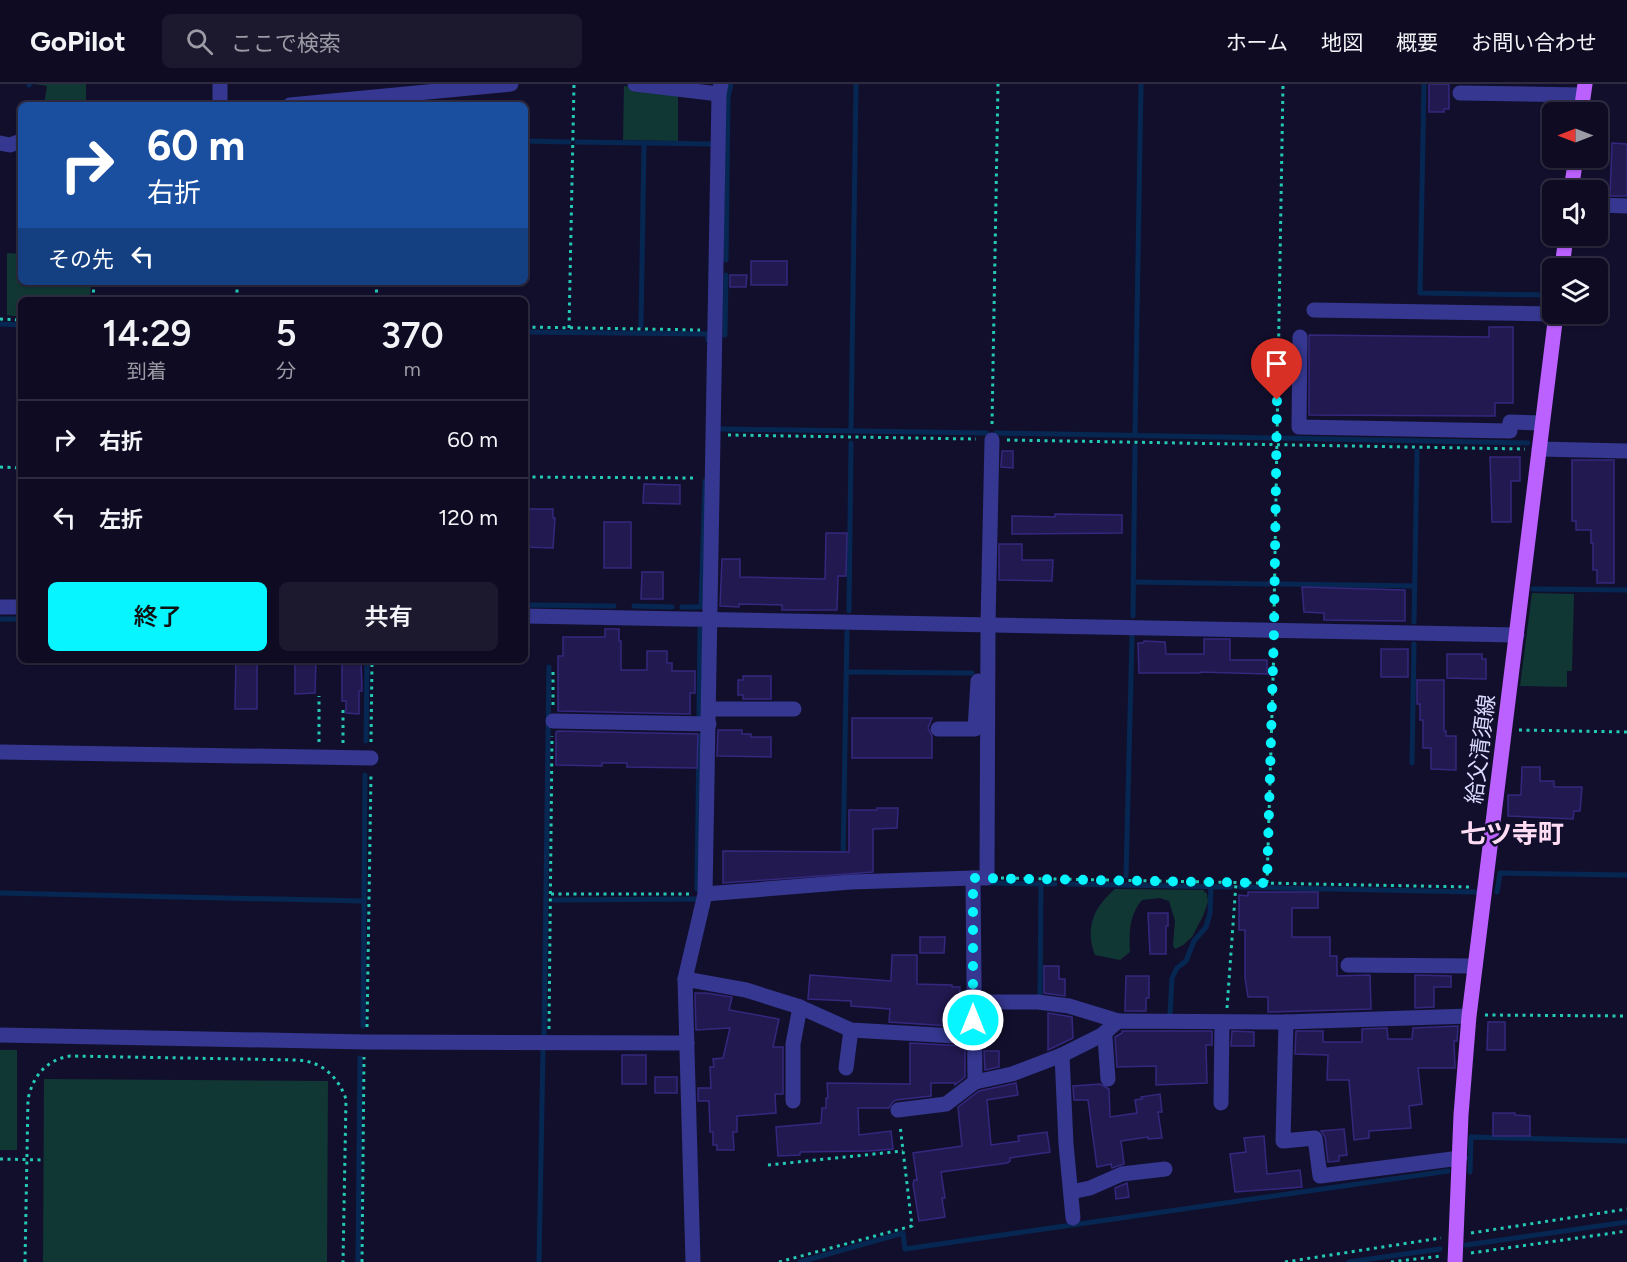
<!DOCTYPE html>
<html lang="ja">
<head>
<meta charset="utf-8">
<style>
	:root { --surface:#0e0b22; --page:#1c192f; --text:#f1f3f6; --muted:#9b9ba5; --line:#2e2b40; --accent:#06f5ff }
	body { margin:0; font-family:Figtree,"Noto Sans JP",sans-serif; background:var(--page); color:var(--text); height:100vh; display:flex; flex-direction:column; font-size:22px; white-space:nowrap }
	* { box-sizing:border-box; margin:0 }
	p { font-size:20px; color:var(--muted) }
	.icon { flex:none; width:33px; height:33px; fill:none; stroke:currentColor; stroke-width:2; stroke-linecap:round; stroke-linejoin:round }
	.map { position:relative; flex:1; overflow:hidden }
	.sheet { position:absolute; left:18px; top:213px; width:510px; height:366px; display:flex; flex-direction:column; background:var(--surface); border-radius:9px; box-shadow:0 2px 4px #0004,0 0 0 2px var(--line) }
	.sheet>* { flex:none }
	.hud { position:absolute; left:18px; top:18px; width:510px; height:183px; border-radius:9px; box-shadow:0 2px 4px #0004,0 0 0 2px var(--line); background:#1a4fa0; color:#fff; overflow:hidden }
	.needle { width:39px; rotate:270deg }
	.tools { position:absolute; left:1542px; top:18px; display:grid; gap:12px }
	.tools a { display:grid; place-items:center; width:66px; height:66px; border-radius:9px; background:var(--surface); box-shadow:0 2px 4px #0004,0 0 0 2px var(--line); font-size:30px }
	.pin { position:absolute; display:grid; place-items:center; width:51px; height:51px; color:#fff; margin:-62px -26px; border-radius:50% 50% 50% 0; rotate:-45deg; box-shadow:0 0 6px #0007 }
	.pin .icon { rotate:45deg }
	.me { position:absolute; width:66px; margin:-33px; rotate:0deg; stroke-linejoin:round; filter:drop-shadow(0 0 4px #0008) }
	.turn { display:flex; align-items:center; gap:21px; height:126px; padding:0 30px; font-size:27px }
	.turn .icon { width:78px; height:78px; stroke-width:2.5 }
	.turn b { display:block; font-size:42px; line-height:51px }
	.then { display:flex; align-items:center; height:57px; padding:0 30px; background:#0003; gap:12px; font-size:22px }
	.eta { display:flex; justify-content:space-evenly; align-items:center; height:102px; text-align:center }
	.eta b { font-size:36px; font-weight:600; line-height:42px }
	.button { display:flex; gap:12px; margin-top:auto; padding:12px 30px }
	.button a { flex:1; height:69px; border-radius:9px; background:var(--accent); color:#111; font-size:24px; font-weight:600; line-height:69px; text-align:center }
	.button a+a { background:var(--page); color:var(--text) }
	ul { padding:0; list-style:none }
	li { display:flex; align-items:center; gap:18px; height:78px; padding:0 30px; border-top:2px solid var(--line) }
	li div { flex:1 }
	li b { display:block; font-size:22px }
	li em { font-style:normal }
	header { display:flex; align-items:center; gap:36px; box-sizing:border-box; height:84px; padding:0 30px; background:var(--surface); border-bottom:2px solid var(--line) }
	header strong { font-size:28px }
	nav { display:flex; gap:33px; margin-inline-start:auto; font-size:21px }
	.search { width:420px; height:54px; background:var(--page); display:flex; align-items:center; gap:15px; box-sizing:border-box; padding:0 21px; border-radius:9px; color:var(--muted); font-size:22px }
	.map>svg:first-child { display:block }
	.green { fill:#113734 }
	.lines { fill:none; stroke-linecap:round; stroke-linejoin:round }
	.stream { stroke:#072753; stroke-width:5 }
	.building { fill:#211950; stroke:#34287e; stroke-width:1.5 }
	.path { stroke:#24c9b5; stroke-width:3; stroke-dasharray:3 4.5; stroke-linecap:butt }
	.minor { stroke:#353790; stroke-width:15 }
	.major { stroke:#bb61ff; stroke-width:15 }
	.route { stroke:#06f5ff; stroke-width:10; stroke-dasharray:0 18 }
	.labels { text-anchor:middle; stroke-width:5; stroke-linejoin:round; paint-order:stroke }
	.street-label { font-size:22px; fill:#dcdaff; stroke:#120f2d }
	.quarter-label { font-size:26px; font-weight:bold; fill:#ffdcf4; stroke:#120f2d }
</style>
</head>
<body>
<header>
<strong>GoPilot</strong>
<div class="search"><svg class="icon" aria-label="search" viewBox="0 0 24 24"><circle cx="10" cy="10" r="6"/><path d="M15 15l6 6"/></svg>ここで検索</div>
<nav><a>ホーム</a><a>地図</a><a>概要</a><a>お問い合わせ</a></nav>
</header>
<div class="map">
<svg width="1627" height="1178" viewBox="0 0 1627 1178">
	<rect width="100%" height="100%" fill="#120f2d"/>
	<g class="green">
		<path d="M34,0h52v21h-42l3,-19z"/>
		<path d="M624,2l54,7v48l-55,-1z"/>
		<path d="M7,169l14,1v28h70l-1,18h-69v17l-14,-2z"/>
		<path d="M1532,509l42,1 -2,77h-5v16l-47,-1z"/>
		<path d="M1115,805l88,1 4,4 1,8 -5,14 -11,21 -9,8 -8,4 -2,-4 2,-24 -6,-20 -9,-3 -18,2c-13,16 -13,32 -12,52l-10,8 -25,-5c-10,-27 -2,-47 20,-66z"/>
		<rect x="0" y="966" width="17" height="100"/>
		<path d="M44,995l284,2 -1,181h-284z"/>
	</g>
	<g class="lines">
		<g class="stream">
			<path d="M1424,0l-4,209 129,2"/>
			<path d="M29,1l1,-1"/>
			<path d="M525,57l44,1"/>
			<path d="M577,58l135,2"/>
			<path d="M726,176l2,-163 3,-13"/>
			<path d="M0,240l21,1"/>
			<path d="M641,242l3,-183"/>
			<path d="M525,248l183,2v6"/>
			<path d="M725,251l1,-60"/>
			<path d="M721,345l266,4"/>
			<path d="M851,347l5,-347"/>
			<path d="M996,349l277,5"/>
			<path d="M1135,351l6,-351"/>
			<path d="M1281,354l247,5"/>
			<path d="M1133,498l136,2"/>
			<path d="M1279,500l136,2"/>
			<path d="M1533,505l94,1"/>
			<path d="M525,521l89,1"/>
			<path d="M634,522l38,1"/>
			<path d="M682,523h19l4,-126"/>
			<path d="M849,527l2,-168"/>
			<path d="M1133,532l2,-170"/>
			<path d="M0,535h21"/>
			<path d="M1414,538l3,-171"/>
			<path d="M847,588l125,1"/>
			<path d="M699,633l1,-88"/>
			<path d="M366,657l1,-81"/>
			<path d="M1412,679l2,-119"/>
			<path d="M843,774l4,-226"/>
			<path d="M1126,792l6,-240"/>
			<path d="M990,799l65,1"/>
			<path d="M1068,800l163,3"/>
			<path d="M1240,803l236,5"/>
			<path d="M697,805l2,-153"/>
			<path d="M1497,808l3,-19 127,2"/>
			<path d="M0,809l364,8"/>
			<path d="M554,816l142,-1"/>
			<path d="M1040,914l1,-114"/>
			<path d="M1170,930l2,-36 5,-10 9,-7 8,-20 12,-14 4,-14 1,-26"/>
			<path d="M363,942l2,-251"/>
			<path d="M544,952l5,-369"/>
			<path d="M1470,1088l1,-35 156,4"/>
			<path d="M1466,1161l161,-23"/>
			<path d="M358,1178l2,-204"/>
			<path d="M539,1178l4,-212"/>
			<path d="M800,1178l103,-29 2,16 543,-78"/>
			<path d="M1349,1178l91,-13"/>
		</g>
	</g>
	<g class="building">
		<path d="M1429,0h20v25h-5v3h-15z"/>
		<path d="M1612,59l15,1v52h-17z"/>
		<rect x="751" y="177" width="36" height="24"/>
		<path d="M730,191h17l-1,12h-16z"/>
		<path d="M1489,243h24v76h-18v13l-186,-1v-80l180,2z"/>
		<path d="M1002,367h11v17l-12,-1z"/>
		<path d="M1490,373h30v24h-9v41h-19z"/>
		<path d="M1572,376h42v123h-17v-13h-4v-27h-2v-13h-15v-9h-4z"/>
		<path d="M644,400l36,1v19l-37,-1z"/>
		<path d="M525,425h28v9h2l-2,30 -28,-1z"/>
		<path d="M1055,430l67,1v18l-110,1v-18l43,1z"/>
		<rect x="604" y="438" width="27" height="46"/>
		<path d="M826,449h21l-1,43h-8l-1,34h-55v-5l-43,-1v3l-19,-1 2,-47h18v18l85,2z"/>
		<path d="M999,460h23v16h31l-1,21 -53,-1z"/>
		<path d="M642,488h21v27h-22z"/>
		<path d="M1302,503l103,3v31l-81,-1v-7l-20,-1z"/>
		<path d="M605,545h14v12h2v29h26v-19h20v12h5v8h23v22h-5v21l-132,-3v-55h5v-19h42z"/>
		<path d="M1204,555h26v21h37v14l-67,-2v1h-61l-1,-30h5l1,-2 21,1 1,12h38z"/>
		<rect x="1381" y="565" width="27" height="28"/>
		<path d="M1447,570h35v5h4v20l-39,-1z"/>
		<path d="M236,576h21v49h-22z"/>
		<path d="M295,576h21l-1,33 -20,1z"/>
		<path d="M342,576h19l1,31h-3v23l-13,-1v-12h-4z"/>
		<path d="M743,592h28v23h-28v-4h-5v-15h5z"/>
		<path d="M1417,596h27v51h2v5h10v34l-25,-1v-21h-8v-28h-3v-16h-3z"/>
		<path d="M852,634h80l-4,10 4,8v22h-80z"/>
		<path d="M718,646h24v4h9v3h20v20l-54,-1z"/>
		<path d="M558,647l140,3 -1,34 -70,-1v-4h-25v3l-46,-1v-33z"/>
		<path d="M1522,683h18v14h14v6h28l-2,24h-6l-1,8 -65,-3v-21h13z"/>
		<path d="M877,724h21l-1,20 -24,1v43l-150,11v-32l126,1v-42h28z"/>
		<path d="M1248,808h70v16h-26v29h38v19h7v20l33,-1 1,34 -103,3v-15h-20l-3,-19v-48h-6v-35l9,1z"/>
		<path d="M1148,829h20v13h-2v28h-16z"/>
		<path d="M920,853h25l-1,16h-24z"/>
		<path d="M892,871h25v29l35,1v2h8l-1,16h4l2,4v20l-76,-5 1,-13 -39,-3v-5l-43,-2 2,-24 81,6z"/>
		<path d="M1044,882h15v13h6v17l-21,-3z"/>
		<path d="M1415,891l36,1v11h-17v20l-19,1z"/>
		<path d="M1126,892h23v22h-3v13h-21z"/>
		<path d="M695,909h11l26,4 -3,13 50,9 -6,28h10v47h-8l1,19 -39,3v16h-4l1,18h-17v-5h-4v-13h-3l-1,-31h-11v-13h13l-1,-21h4l-1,-8 10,-1 7,-30 -34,2z"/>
		<path d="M1048,929l24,4 1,21 -25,12z"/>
		<path d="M1488,938h17v28h-18z"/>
		<path d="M1458,942l-1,15h-3l1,27h-37l4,36 -13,2 2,22 -42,3v7l-15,2 -5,-60h-22l1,-25 -33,-1 1,-23h27v11h39v-13l25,-1 1,11h24l1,-11z"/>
		<path d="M1122,947h90v14h-6l1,38 -51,2v-19l-39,1 -2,-30 7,-4z"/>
		<path d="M1232,947l22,1v14h-23z"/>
		<path d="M910,959l55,3v31l-10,8v-2h-24v13l-35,4 -4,3 -3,5h-31l1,27 32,-4 2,18 -25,2 -68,1v3l-22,1 -2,-29 45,-4 1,-15h4v-10h2l-1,-15 83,1z"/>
		<path d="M984,967h15v16l-14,3z"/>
		<rect x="622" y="971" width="24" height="29"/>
		<rect x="655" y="993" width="22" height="16"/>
		<path d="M1016,999l2,12 -31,5 4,45 28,-4 -1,-5 29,-4 3,20 -40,6v3l-3,2 -66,9 4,26h-3l3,19 -26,4 -6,-37 1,-4h3l-4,-27 49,-7 -4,-39 21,-16z"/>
		<path d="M1100,1000l9,5 1,28 27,-4 -2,-13 7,-1 -1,-2 19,-3 2,18h-4l4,26 -14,1v-2l-27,4 3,23 -12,4 -1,-4 -14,3 -9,-67h-14l-1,-14z"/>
		<path d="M1493,1029h22v2l15,1v20h-37z"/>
		<path d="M1344,1045l3,26 -8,1v5l-11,1 -3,-25 -4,-6z"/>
		<path d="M1264,1052l3,38 33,-4 2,17 -67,5 -5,-38 16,-2 -2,-14z"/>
		<path d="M1127,1099l2,14 -13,2 -1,-11z"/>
	</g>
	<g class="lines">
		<g class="path">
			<path d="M93,216l1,-18"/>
			<path d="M237,216v-18"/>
			<path d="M376,216l1,-18"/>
			<path d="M0,235l21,1"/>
			<path d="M525,243l175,3"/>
			<path d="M569,244l5,-244"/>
			<path d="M992,340l6,-340"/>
			<path d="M728,351l248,4"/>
			<path d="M1007,356l518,9"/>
			<path d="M0,383l21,1"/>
			<path d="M525,393l172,1"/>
			<path d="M1274,530l9,-530"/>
			<path d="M553,621v-37"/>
			<path d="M1519,646l108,2"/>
			<path d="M319,658v-46"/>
			<path d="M371,658l1,-82"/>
			<path d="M343,659v-37"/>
			<path d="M1001,794l470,9"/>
			<path d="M1267,799l7,-238"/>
			<path d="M551,810h139"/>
			<path d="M1227,924l9,-125"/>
			<path d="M1485,931l142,1"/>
			<path d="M367,943l4,-254"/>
			<path d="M549,945l3,-293"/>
			<path d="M0,1075l43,1"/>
			<path d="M768,1081l135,-14"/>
			<path d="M1471,1149l156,-24"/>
			<path d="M1471,1169l156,-22"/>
			<path d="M25,1178l3,-163c5,-23 18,-39 42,-43l228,4c25,2 40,17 48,39l-3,163"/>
			<path d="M362,1178l2,-205"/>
			<path d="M779,1178l133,-36 -12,-101"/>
			<path d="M1285,1178l156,-24"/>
			<path d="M1391,1178l50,-6"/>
		</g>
		<g class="minor">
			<path d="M220,0v21"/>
			<path d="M635,0l84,10"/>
			<path d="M1460,9l123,2"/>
			<path d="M290,21l221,-21"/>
			<path d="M0,59l10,2 11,-4"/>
			<path d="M1598,121l29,1"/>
			<path d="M1314,226l242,4"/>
			<path d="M1300,253l-1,90 211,4v-9l32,1"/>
			<path d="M1539,365l88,2"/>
			<path d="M0,523h21"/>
			<path d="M525,532l992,19"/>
			<path d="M709,625h85"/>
			<path d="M553,637l156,3"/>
			<path d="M938,645h37l3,-48"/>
			<path d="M0,668l371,6"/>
			<path d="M705,810l146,-12 122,-4"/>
			<path d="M1348,881l127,1"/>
			<path d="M685,895l61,11 54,17 51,23 122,7"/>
			<path d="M973,918h65l31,4 49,15"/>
			<path d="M1286,938l-3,119 32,-3 5,38 140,-18"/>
			<path d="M0,951l367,7 320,1"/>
			<path d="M1102,951l3,2 3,42"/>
			<path d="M1062,971l4,89 7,74"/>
			<path d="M846,984l5,-38"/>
			<path d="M975,998l-2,-204h14l1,-254 4,-184"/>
			<path d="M793,1017v-57l7,-37"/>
			<path d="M1221,1019l1,-81"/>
			<path d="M898,1026l48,-6 29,-22 37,-8 50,-19 40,-20 16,-14 168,1 183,-6"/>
			<path d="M1071,1108l19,-4 32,-14 43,-5"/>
			<path d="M693,1178l-8,-283 20,-85 14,-800 2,-10"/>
		</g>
		<g class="major">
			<path d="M1581,28l4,-28"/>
			<path d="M1571,106l5,-32"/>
			<path d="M1562,184l4,-32"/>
			<path d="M1455,1178l6,-147 8,-99 87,-702"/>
		</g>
	</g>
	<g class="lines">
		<path class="route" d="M973,936v-142l294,5 7,-253 3,-230"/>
	</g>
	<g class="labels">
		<g class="street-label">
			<text transform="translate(1480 665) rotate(-83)" y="8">給父清須線</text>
		</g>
		<g class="quarter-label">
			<text x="1512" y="759">七ツ寺町</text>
		</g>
	</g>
</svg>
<div class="tools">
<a><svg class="needle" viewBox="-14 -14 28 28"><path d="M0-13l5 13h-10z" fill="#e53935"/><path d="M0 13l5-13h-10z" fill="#9b9ba5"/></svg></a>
<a><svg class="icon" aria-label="sound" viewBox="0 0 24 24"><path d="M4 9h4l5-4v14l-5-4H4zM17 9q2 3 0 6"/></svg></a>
<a><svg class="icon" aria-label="layers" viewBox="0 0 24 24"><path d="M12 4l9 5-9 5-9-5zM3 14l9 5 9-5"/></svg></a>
</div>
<div class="pin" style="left:1277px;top:316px;background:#d93025"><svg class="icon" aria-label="arrive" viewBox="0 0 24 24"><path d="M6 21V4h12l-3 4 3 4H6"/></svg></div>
<svg class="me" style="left:973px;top:936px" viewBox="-20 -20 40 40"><circle r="17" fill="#06f5ff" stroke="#fff" stroke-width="3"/><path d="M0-11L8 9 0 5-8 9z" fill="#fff"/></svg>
<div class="hud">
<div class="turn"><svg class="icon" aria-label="right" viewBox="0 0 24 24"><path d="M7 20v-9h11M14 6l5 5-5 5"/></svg><div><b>60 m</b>右折</div></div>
<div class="then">その先<svg class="icon" aria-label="left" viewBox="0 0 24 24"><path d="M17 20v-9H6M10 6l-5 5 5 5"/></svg></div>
</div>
<section class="sheet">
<div class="eta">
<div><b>14:29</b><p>到着</p></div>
<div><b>5</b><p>分</p></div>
<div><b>370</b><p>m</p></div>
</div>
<ul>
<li><svg class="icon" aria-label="right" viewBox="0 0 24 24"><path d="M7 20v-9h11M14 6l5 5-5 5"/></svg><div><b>右折</b></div><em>60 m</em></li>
<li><svg class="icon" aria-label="left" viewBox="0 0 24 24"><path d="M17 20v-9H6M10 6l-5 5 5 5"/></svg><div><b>左折</b></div><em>120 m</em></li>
</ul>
<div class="button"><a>終了</a><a>共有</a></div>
</section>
</div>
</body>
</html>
